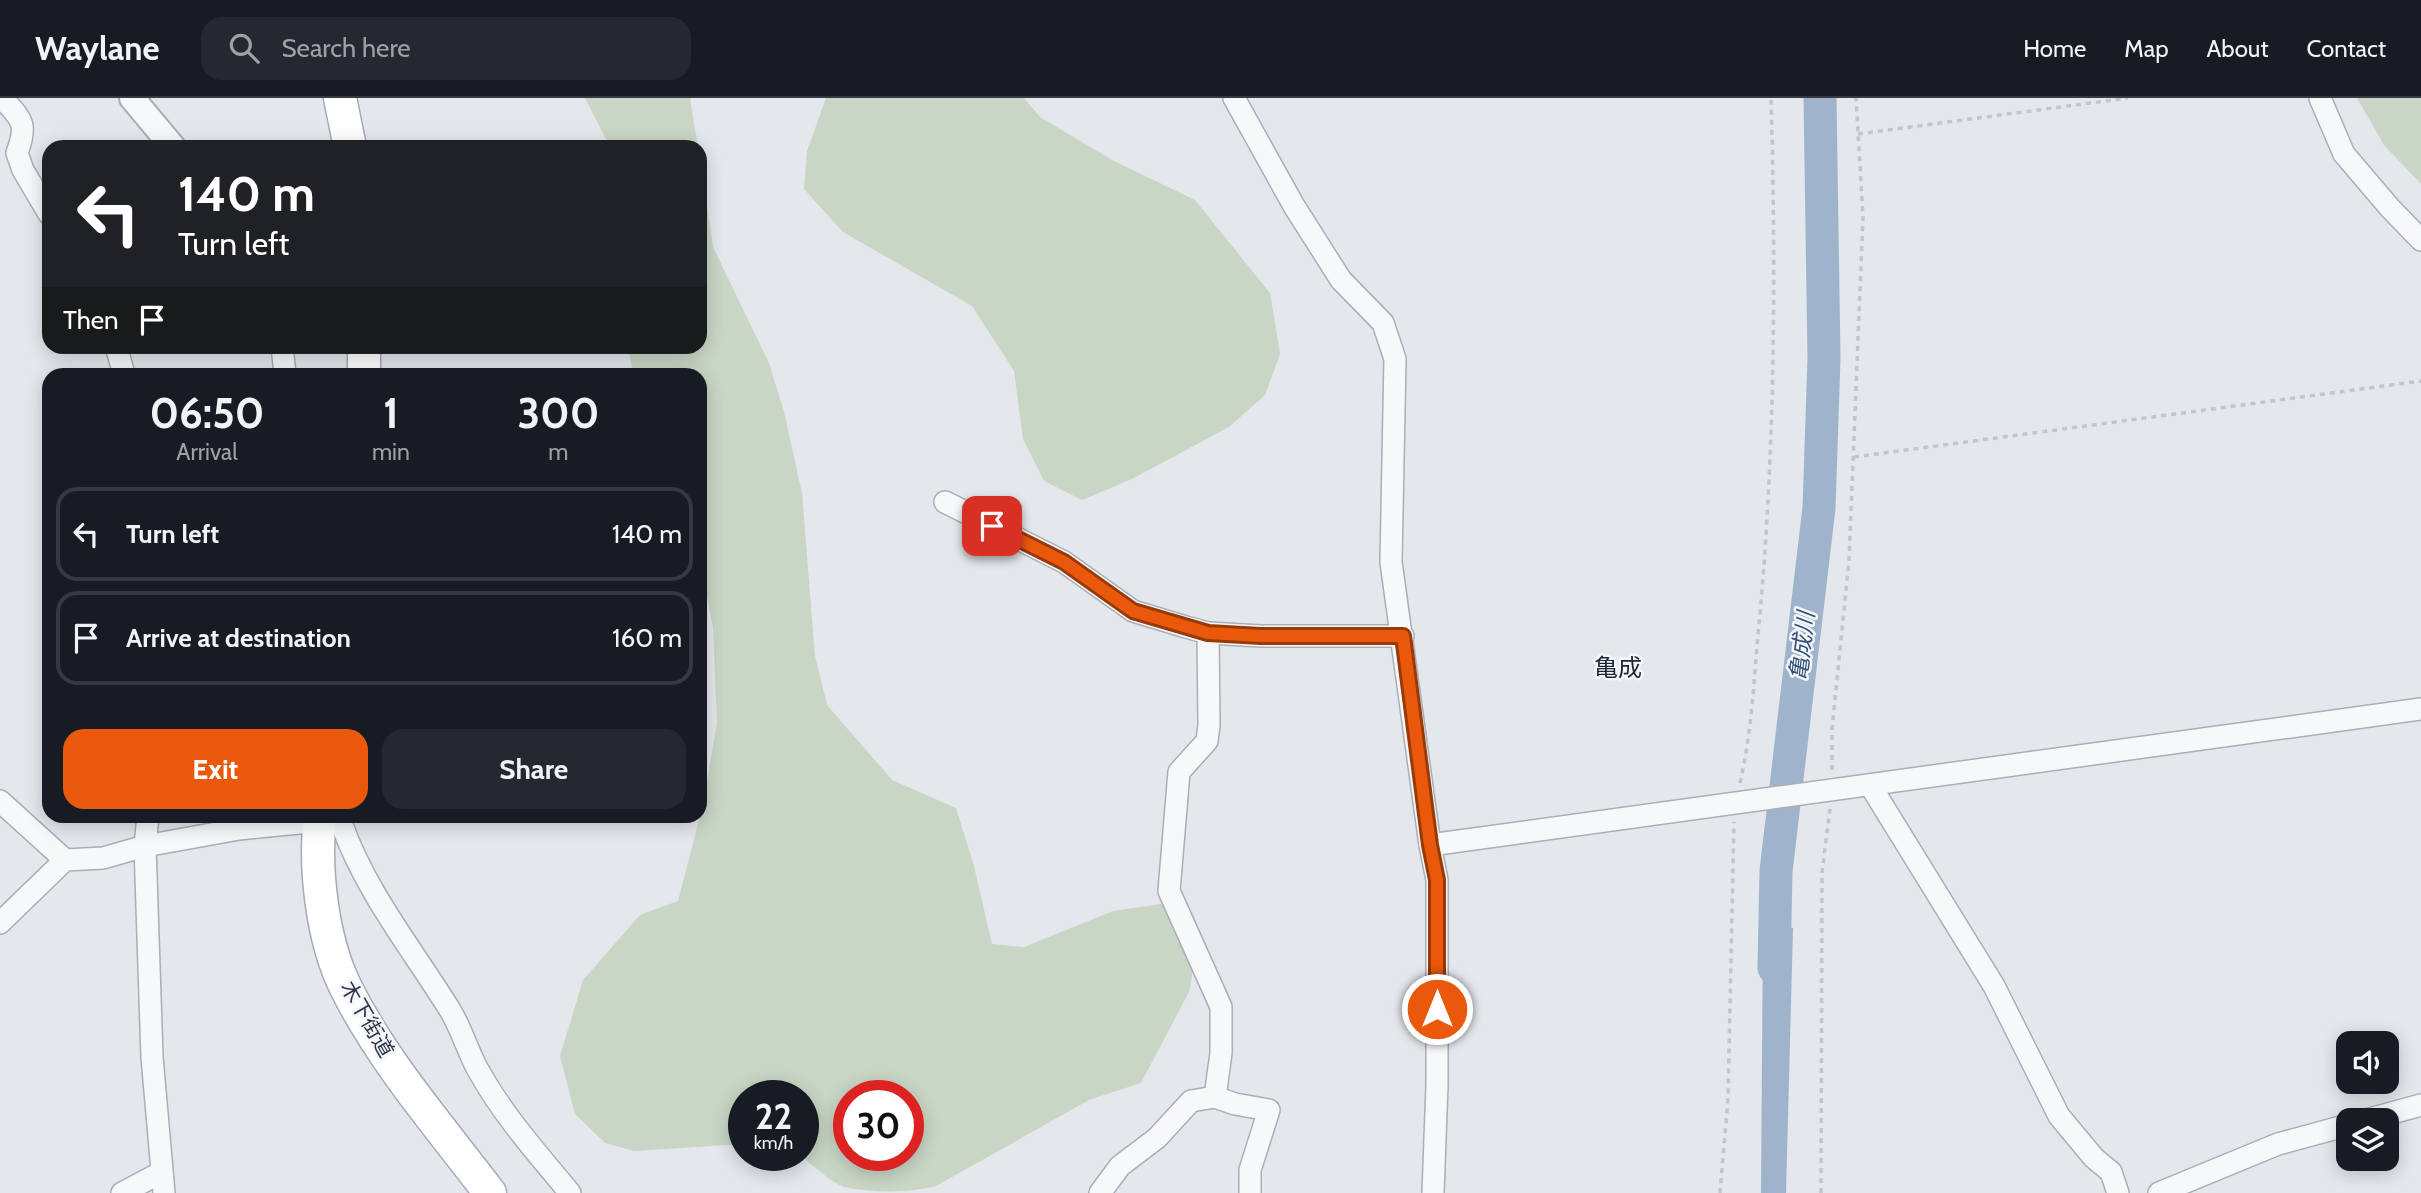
<!DOCTYPE html>
<html lang="en">
<head>
<meta charset="utf-8">
<style>
	:root { --surface:#171b24; --page:#242831; --text:#f1f3f6; --muted:#9ea1a6; --line:#363941; --accent:#ea580c }
	body { margin:0; font-family:Cabin,"Noto Sans JP",sans-serif; background:var(--page); color:var(--text); height:100vh; display:flex; flex-direction:column; font-size:26px; white-space:nowrap }
	* { box-sizing:border-box; margin:0 }
	p { font-size:23px; color:var(--muted) }
	.icon { flex:none; width:38px; height:38px; fill:none; stroke:currentColor; stroke-width:2; stroke-linecap:round; stroke-linejoin:round }
	.map { position:relative; flex:1; overflow:hidden }
	.side { position:absolute; left:42px; top:270px; width:665px; height:455px; display:flex; flex-direction:column; background:var(--surface); border-radius:21px; box-shadow:0 4px 18px #0003 }
	.side>* { flex:none }
	.top-card { position:absolute; left:42px; top:42px; width:665px; height:214px; border-radius:21px; box-shadow:0 4px 18px #0003; background:#202124; color:#fff; overflow:hidden }
	.controls { position:absolute; left:2336px; top:933px; display:grid; gap:14px }
	.controls a { display:grid; place-items:center; width:63px; height:63px; border-radius:14px; background:var(--surface); box-shadow:0 4px 18px #0003; font-size:35px }
	.speed { position:absolute; left:728px; top:982px; display:flex; gap:14px; font-size:35px; font-weight:700; text-align:center }
	.speed>* { display:grid; place-content:center; width:91px; height:91px; border-radius:50%; background:var(--surface); box-shadow:0 4px 18px #0003; line-height:1 }
	.speed small { font-size:18px; font-weight:400 }
	.speed .limit { border:10px solid #d22; background:#fff; color:#111 }
	.pin { position:absolute; display:grid; place-items:center; width:60px; height:60px; color:#fff; margin:-30px; border-radius:14px; box-shadow:0 4px 10px #0006 }
	.me { position:absolute; width:77px; margin:-38px; rotate:0deg; stroke-linejoin:round; filter:drop-shadow(0 0 5px #0008) }
	.turn { display:flex; align-items:center; gap:24px; height:147px; padding:0 21px; font-size:32px }
	.turn .icon { width:91px; height:91px; stroke-width:2.5 }
	.turn b { display:block; font-size:49px; line-height:60px }
	.then { display:flex; align-items:center; height:66px; padding:0 21px; background:#0003; gap:14px; font-size:26px }
	.eta { display:flex; justify-content:space-evenly; align-items:center; height:119px; text-align:center }
	.eta b { font-size:42px; font-weight:800; line-height:49px }
	.action { display:flex; gap:14px; margin-top:auto; padding:14px 21px }
	.action a { flex:1; height:80px; border-radius:21px; background:var(--accent); color:#fff; font-size:28px; font-weight:800; line-height:80px; text-align:center }
	.action a+a { background:var(--page); color:var(--text) }
	ul { padding:0; list-style:none }
	li { display:flex; align-items:center; gap:21px; height:94px; margin:0 14px 10px; padding:0 7px; border:4px solid var(--line); border-radius:21px }
	li div { flex:1 }
	li b { display:block; font-size:26px }
	li em { font-style:normal }
	header { display:flex; align-items:center; gap:42px; box-sizing:border-box; height:98px; padding:0 35px; background:var(--surface); border-bottom:2px solid var(--line) }
	header strong { font-size:33px }
	nav { display:flex; gap:38px; margin-inline-start:auto; font-size:24px }
	.search { width:490px; height:63px; background:var(--page); display:flex; align-items:center; gap:18px; box-sizing:border-box; padding:0 24px; border-radius:21px; color:var(--muted); font-size:26px }
	.map>svg:first-child { display:block }
	.green { fill:#c9d6c5; fill-rule:evenodd }
	.water { fill:#9fb4cc }
	.lines { fill:none; stroke-linecap:round; stroke-linejoin:round }
	.river { stroke:#9fb4cc; stroke-width:33 }
	.minor-casing { stroke:#a9aeb7; stroke-width:24 }
	.tertiary-casing { stroke:#a9aeb7; stroke-width:28 }
	.primary-casing { stroke:#a3abb8; stroke-width:35 }
	.path { stroke:#c2c5cb; stroke-width:3.5; stroke-dasharray:5 5; stroke-linecap:butt }
	.minor { stroke:#f7f8fa; stroke-width:21 }
	.tertiary { stroke:#f7f8fa; stroke-width:24 }
	.primary { stroke:#fff; stroke-width:32 }
	.route-casing { stroke:#983908; stroke-width:18 }
	.route { stroke:#ea580c; stroke-width:12 }
	.labels { text-anchor:middle; stroke-width:5; stroke-linejoin:round; paint-order:stroke }
	.street-label { font-size:21px; fill:#2b3445; stroke:#f4f6f9 }
	.water-label { font-size:23px; font-style:italic; fill:#34527a; stroke:#f4f6f9 }
	.quarter-label { font-size:24px; fill:#1d2536; stroke:#f4f6f9 }
</style>
</head>
<body>
<header>
<strong>Waylane</strong>
<div class="search"><svg class="icon" aria-label="search" viewBox="0 0 24 24"><circle cx="10" cy="10" r="6"/><path d="M15 15l6 6"/></svg>Search here</div>
<nav><a>Home</a><a>Map</a><a>About</a><a>Contact</a></nav>
</header>
<div class="map">
<svg width="2421" height="1095" viewBox="0 0 2421 1095">
	<rect width="100%" height="100%" fill="#e4e7ec"/>
	<g class="green">
		<path d="M585,0h105l8,49h-88z"/>
		<path d="M826,0h198l16,19 72,43 83,40 75,93 10,61 -15,41 -36,32 -97,52 -50,21 -38,-19 -21,-42 -9,-68 -42,-65 -129,-74 -39,-43 3,-38z"/>
		<path d="M2357,0h64v86l-37,-39z"/>
		<path d="M700,62l13,87 56,116 15,49 18,81 13,163 12,49 65,75 64,28 18,58 18,78 32,3 89,-36 61,-9 21,52 -5,36 -49,93 -52,17 -153,86c-27,7 -64,7 -92,1 -15,-6 -31,-22 -44,-32h3v-59h-59v48l-110,7 -29,-8 -30,-29 -15,-58 23,-76 57,-65 38,-14 25,-96 14,-82 -4,-96 -13,-66v-187h-67l-5,-27 72,-1zM849,998h59v59h-59z"/>
	</g>
	<path class="water" d="M1763,822l30,8 -7,265h-25z"/>
	<g class="lines">
		<path class="river" d="M1774,870l2,-97 43,-363 5,-150 -4,-260"/>
		<defs>
			<g id="minor">
				<path d="M2,0c20,22 26,25 15,55l6,17 26,44"/>
				<path d="M1234,0l60,108 47,74 42,43 12,36 -4,203 39,283 7,35v205l-4,108"/>
				<path d="M2320,0l24,56 46,54 31,32"/>
				<path d="M116,248l8,28"/>
				<path d="M282,248l3,28"/>
				<path d="M945,404l119,60 69,49 53,16 22,6 53,3h142"/>
				<path d="M1208,535l1,92 -2,16 -28,31 -10,119 52,116v46l-6,44"/>
				<path d="M1870,687l124,201 65,130 35,42 17,14 7,21"/>
				<path d="M0,703l65,59"/>
				<path d="M148,718l-3,30 7,211 12,136"/>
				<path d="M1430,747l991,-136"/>
				<path d="M0,825l65,-63 38,-2 42,-12 94,-17 80,-8 23,4c24,67 70,124 108,185 11,18 17,39 27,58 25,46 60,85 93,125"/>
				<path d="M2366,1022l55,-15"/>
				<path d="M122,1095l38,-20"/>
				<path d="M1100,1095l20,-27 37,-28 34,-37 24,-4 20,7 34,6 -19,60v23"/>
				<path d="M2159,1095l119,-49 70,-19"/>
			</g>
			<path id="tertiary" d="M132,0l41,49"/>
			<g id="primary">
				<path d="M340,0l10,49"/>
				<path d="M364,248v28"/>
				<path d="M320,718c-6,52 2,124 26,172 37,74 94,139 144,205"/>
			</g>
		</defs>
		<use href="#minor" class="minor-casing"/>
		<use href="#tertiary" class="tertiary-casing"/>
		<use href="#primary" class="primary-casing"/>
		<g class="path">
			<path d="M1858,36l270,-36"/>
			<path d="M1854,359l567,-76"/>
			<path d="M1832,672v-41l17,-169 14,-343 -7,-119"/>
			<path d="M1740,685c13,-55 14,-112 20,-169 15,-171 16,-344 11,-516"/>
			<path d="M1720,1095l8,-94 6,-277"/>
			<path d="M1821,1095l1,-321 8,-63"/>
		</g>
		<use href="#minor" class="minor"/>
		<use href="#tertiary" class="tertiary"/>
		<use href="#primary" class="primary"/>
	</g>
	<g class="lines">
		<defs>
			<path id="route" d="M992,428l72,36 69,49 75,22 53,3h142l27,209 7,35v129"/>
		</defs>
		<use href="#route" class="route-casing"/>
		<use href="#route" class="route"/>
	</g>
	<g class="labels">
		<g class="street-label">
			<text transform="translate(367 921) rotate(60)" y="7">木下街道</text>
		</g>
		<g class="water-label">
			<text transform="translate(1802 548) rotate(-83)" y="8">亀成川</text>
		</g>
		<g class="quarter-label">
			<text x="1618" y="578">亀成</text>
		</g>
	</g>
</svg>
<div class="controls">
<a><svg class="icon" aria-label="sound" viewBox="0 0 24 24"><path d="M4 9h4l5-4v14l-5-4H4zM17 9q2 3 0 6"/></svg></a>
<a><svg class="icon" aria-label="layers" viewBox="0 0 24 24"><path d="M12 4l9 5-9 5-9-5zM3 14l9 5 9-5"/></svg></a>
</div>
<div class="speed"><div>22<small>km/h</small></div><div class="limit">30</div></div>
<div class="pin" style="left:992px;top:428px;background:#d93025"><svg class="icon" aria-label="arrive" viewBox="0 0 24 24"><path d="M6 21V4h12l-3 4 3 4H6"/></svg></div>
<svg class="me" style="left:1437px;top:911px" viewBox="-20 -20 40 40"><circle r="17" fill="#ea580c" stroke="#fff" stroke-width="3"/><path d="M0-11L8 9 0 5-8 9z" fill="#fff"/></svg>
<div class="top-card">
<div class="turn"><svg class="icon" aria-label="left" viewBox="0 0 24 24"><path d="M17 20v-9H6M10 6l-5 5 5 5"/></svg><div><b>140 m</b>Turn left</div></div>
<div class="then">Then<svg class="icon" aria-label="arrive" viewBox="0 0 24 24"><path d="M6 21V4h12l-3 4 3 4H6"/></svg></div>
</div>
<section class="side">
<div class="eta">
<div><b>06:50</b><p>Arrival</p></div>
<div><b>1</b><p>min</p></div>
<div><b>300</b><p>m</p></div>
</div>
<ul>
<li><svg class="icon" aria-label="left" viewBox="0 0 24 24"><path d="M17 20v-9H6M10 6l-5 5 5 5"/></svg><div><b>Turn left</b></div><em>140 m</em></li>
<li><svg class="icon" aria-label="arrive" viewBox="0 0 24 24"><path d="M6 21V4h12l-3 4 3 4H6"/></svg><div><b>Arrive at destination</b></div><em>160 m</em></li>
</ul>
<div class="action"><a>Exit</a><a>Share</a></div>
</section>
</div>
</body>
</html>
